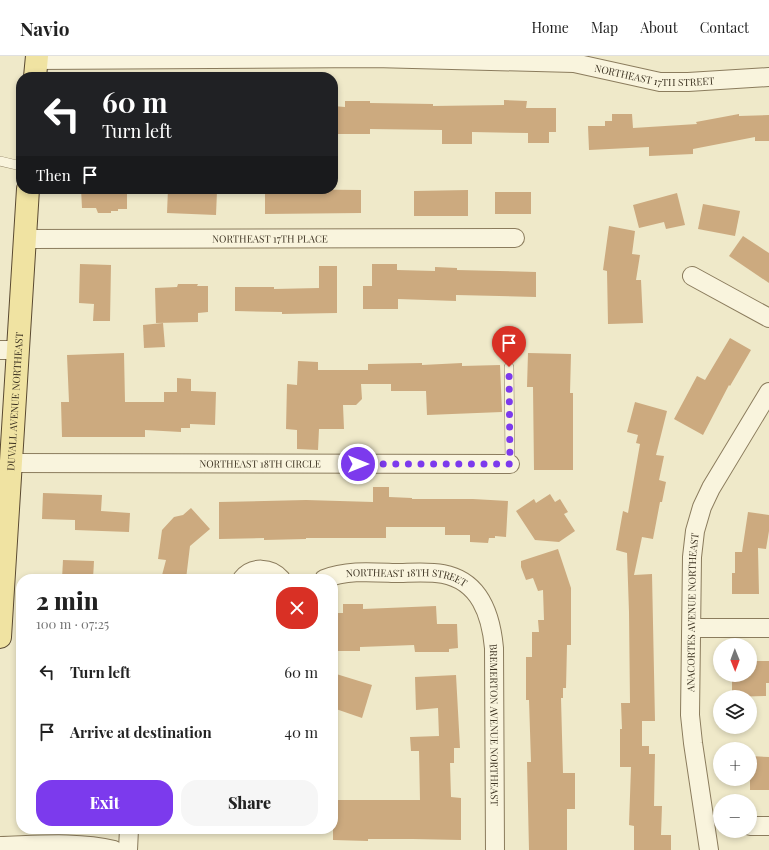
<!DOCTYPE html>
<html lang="en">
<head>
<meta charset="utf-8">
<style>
	:root { --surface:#fff; --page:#f6f6f6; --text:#222; --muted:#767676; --line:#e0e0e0; --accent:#7c3aed }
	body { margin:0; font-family:"Playfair Display",serif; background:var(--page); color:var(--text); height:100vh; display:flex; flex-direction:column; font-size:15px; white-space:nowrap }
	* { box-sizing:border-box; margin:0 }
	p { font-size:13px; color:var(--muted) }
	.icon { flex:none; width:22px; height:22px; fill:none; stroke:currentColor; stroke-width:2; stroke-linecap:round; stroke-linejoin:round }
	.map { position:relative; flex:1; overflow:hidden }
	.side { position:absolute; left:16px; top:518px; width:322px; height:260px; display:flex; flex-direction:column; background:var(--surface); border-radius:16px; box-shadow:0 2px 6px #0003 }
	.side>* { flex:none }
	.top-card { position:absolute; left:16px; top:16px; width:322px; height:122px; border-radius:16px; box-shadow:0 2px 6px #0003; background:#202124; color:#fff; overflow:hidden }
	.needle { width:26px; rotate:179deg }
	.fabs { position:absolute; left:713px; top:582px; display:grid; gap:8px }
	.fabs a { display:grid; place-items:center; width:44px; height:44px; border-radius:50%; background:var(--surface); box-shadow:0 2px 6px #0003; font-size:20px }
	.pin { position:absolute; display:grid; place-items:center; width:34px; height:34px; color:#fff; margin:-41px -17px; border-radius:50% 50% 50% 0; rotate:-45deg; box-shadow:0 0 4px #0007 }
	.pin .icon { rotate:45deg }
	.me { position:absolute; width:44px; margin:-22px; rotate:90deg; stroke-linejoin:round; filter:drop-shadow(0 0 3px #0008) }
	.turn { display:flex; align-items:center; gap:14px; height:84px; padding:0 20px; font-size:18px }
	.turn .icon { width:52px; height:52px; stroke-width:2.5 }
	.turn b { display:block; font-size:28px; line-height:34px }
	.then { display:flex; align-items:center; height:38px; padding:0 20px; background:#0003; gap:8px; font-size:15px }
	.round { display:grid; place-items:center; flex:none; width:42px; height:42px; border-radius:16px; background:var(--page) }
	.summary { display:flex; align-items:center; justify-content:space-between; height:68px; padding:0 20px }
	h1 { font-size:24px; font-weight:800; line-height:30px }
	.primary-button { display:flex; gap:8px; margin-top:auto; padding:8px 20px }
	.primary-button a { flex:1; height:46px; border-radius:16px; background:var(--accent); color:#fff; font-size:16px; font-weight:800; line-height:46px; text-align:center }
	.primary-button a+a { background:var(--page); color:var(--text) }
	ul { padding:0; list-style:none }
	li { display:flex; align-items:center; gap:12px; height:60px; padding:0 20px }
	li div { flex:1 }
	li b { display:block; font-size:15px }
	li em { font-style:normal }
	header { display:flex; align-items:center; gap:24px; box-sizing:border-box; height:56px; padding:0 20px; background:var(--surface); border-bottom:1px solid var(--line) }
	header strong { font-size:19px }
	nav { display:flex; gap:22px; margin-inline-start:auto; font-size:14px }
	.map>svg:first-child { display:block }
	.building { fill:#ccaa7f }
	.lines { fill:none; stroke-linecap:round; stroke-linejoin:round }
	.service-casing { stroke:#8b7c5d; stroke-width:10 }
	.minor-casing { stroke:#8b7c5d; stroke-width:20 }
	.primary-casing { stroke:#594931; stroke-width:24 }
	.service { stroke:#f9f4dd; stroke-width:9 }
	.minor { stroke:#f9f4dd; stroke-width:18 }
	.primary { stroke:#f0e3a2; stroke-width:22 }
	.route { stroke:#7c3aed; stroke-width:7; stroke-dasharray:0 12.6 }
	.labels { text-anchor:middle; stroke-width:3; stroke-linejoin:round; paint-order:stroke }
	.street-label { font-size:10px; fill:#3c3221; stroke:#f6f1d9 }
</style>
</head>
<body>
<header>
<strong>Navio</strong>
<nav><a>Home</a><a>Map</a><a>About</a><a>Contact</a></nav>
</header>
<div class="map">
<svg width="769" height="794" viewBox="0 0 769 794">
	<rect width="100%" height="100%" fill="#efe9c9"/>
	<g class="building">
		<path d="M504,44l23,1 -1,7h30v24h-7v11h-21v-10l-56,-1v12h-30v-14l-72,-1v5h-37v-28l12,1v-6h25v2l63,1v2l71,-1z"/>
		<path d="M612,58h20l1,14 64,-4 -1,-2 43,-8v2l30,-1v26h-14v-4l-62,12v5l-44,2v-9l-60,3 -1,-24h17v-5h7z"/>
		<path d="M81,133h46v20h-9v2h-7v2h-13l-2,-5h-14z"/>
		<path d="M168,133l49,2 -1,24 -49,-2z"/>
		<path d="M265,133l96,1v23l-96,1z"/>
		<path d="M468,134v26h-54v-25z"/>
		<rect x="495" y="136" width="36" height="22"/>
		<path d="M677,137l8,32 -19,4 -2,-7 -25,6 -6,-23z"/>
		<path d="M703,148l37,7 -5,25 -37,-7z"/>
		<path d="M609,170l26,5 -3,23 8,1 -4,25h5l2,43 -35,1 -1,-53 -4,-1z"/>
		<path d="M743,180l26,17v30l-40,-27z"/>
		<path d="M80,208l31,1 -1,56h-17l1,-17 -15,-1z"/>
		<path d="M372,208h25v6l38,1v-4l22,1v2l79,2v25l-80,-2v6l-58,-2v10h-35v-23h9z"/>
		<path d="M319,210h18v47l-55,1v-2l-47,-1v-24h39v2l45,-1z"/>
		<path d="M178,228h20l-1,2h11v26l-10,1v9l-42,1 -1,-35 22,-1z"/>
		<path d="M163,267l2,24 -21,1 -1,-23z"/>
		<path d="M730,282l21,12 -21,36 -1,-1 -26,50 -29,-16 23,-43 8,4z"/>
		<path d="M124,297l1,49h39v-10h13v-14l14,1v12l25,1 -1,33 -25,-1v4h-9v4l-36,-2v7h-83l-1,-35h8l-2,-47z"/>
		<path d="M528,297l43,1 -1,39h3v77h-39l-1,-83h-6z"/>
		<path d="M298,305l20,1v8h50v-6l54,-1v2l40,-2v3l38,-1 2,47 -75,3 -1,-24h-35v-7h-30l1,15 -6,6h-13l1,24h-25l-1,21 -21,-1v-19l-11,-1 1,-45 10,1z"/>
		<path d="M635,346l32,9 -11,44 8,1 -5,24 7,2 -4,20h-2l-7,37 -11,-2 -8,38 18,-1 3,147h-13v25h7v8h6l-1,52h8l-1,29h10v15h-37v-24l-5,-1 2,-58h-11v-38h2l-1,-26h9l-1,-91 -2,-59 -11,-3 7,-39 5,2 12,-69 -4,-1 2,-8 -11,-3z"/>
		<path d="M373,431h16v10l23,1v1h61l35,2 -2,36 -11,-1v2h-6l-1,5 -18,-1v-7h-25v-8h-59v11h-80v1l-42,1v-2l-45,1v-37l87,-2 67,2z"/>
		<path d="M43,437l59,2 -1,16 29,2 -1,19 -54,-2v-10l-33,-1z"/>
		<path d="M550,438l5,8 5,-3 8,13 -4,2 11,17 -16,11 -24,-2 -19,-29 18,-12 2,4z"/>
		<path d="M191,452l19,21 -20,17 -4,33h-25l5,-19 -8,-1 4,-29 12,-13 9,-2z"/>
		<path d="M748,456l21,3v16l-3,18 -8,-1 1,46h-27v-21h3v-21h7z"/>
		<path d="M558,493l13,39v57h-4l-1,43h-3v10h-2l2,75h12v36h-8v41h-38l-2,-88h4l-2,-62h-3v-43h6v-25h7l-1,-12h6l-1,-30 -5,1 -5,-13 -7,2 -5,-13v-6z"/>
		<path d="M63,504l31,1 -1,18h-31z"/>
		<path d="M343,548h20v5l73,-3 1,18h20l1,24 -9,1v3h-34l-1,-7 -54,2v4h-27v-38h10z"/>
		<path d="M752,605h17v22h-3v13l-34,1v-22h18v-7h3z"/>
		<path d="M333,617l39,12 -10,33 -29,-10z"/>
		<path d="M456,619l4,73h-6v15h-4l1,34 10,1v42l-48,-1h-45v2l-35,-1v-40h87l-1,-49h-8l-1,-14 29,-1 -1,-28 -22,2 -1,-33z"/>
		<path d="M750,700l19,1v33h-19z"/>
	</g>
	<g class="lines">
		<defs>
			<g id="service">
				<path d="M0,105l21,5"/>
				<path d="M509,311l1,97"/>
			</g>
			<g id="minor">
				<path id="s1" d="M37,4l337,-2 200,5 86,19h28l81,-5"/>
				<path id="s2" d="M25,183l490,-1"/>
				<path d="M692,220l77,42"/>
				<path d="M0,294h17"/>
				<path id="s3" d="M10,407l500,1"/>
				<path d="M242,523c10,-13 29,-12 39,0"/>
				<path id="s4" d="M324,523c22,-9 47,-7 70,-6 15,0 34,-2 49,1 37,7 48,41 51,74l1,202"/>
				<path d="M692,572h77"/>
				<path d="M750,770h19"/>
				<path d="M0,790c37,-1 77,-5 114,4"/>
				<path d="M128,794l1,-21"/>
				<path id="s5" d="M709,794l-16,-107 -3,-28 2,-158 3,-26 7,-24 9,-19 58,-96"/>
			</g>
			<g id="primary">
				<path d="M35,21l2,-21"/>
				<path id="s6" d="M0,581l28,-448"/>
			</g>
		</defs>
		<use href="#service" class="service-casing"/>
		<use href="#minor" class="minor-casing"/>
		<use href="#primary" class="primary-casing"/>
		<use href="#service" class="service"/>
		<use href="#minor" class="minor"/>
		<use href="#primary" class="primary"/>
	</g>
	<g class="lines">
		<path class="route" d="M358,408h152l-1,-97"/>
	</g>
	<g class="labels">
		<g class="street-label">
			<text dy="4" stroke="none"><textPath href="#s1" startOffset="619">NORTHEAST 17TH STREET</textPath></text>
			<text dy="4" stroke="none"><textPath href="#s2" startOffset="245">NORTHEAST 17TH PLACE</textPath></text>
			<text dy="4" stroke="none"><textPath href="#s6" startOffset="236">DUVALL AVENUE NORTHEAST</textPath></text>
			<text dy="4" stroke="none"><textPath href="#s3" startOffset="250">NORTHEAST 18TH CIRCLE</textPath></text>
			<text dy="4" stroke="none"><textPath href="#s4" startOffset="84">NORTHEAST 18TH STREET</textPath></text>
			<text dy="4" stroke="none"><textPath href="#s5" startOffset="239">ANACORTES AVENUE NORTHEAST</textPath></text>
			<text dy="4" stroke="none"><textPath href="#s4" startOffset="294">BREMERTON AVENUE NORTHEAST</textPath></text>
		</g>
	</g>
</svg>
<div class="fabs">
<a><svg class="needle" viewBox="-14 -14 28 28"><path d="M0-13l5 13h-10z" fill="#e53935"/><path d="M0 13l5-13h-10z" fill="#767676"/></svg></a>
<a><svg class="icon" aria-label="layers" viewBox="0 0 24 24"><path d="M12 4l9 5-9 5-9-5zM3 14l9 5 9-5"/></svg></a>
<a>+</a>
<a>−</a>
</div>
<div class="pin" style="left:509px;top:311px;background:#d93025"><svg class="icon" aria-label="arrive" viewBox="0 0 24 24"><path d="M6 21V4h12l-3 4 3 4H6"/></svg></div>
<svg class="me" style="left:358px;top:408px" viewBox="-20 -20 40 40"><circle r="17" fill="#7c3aed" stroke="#fff" stroke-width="3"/><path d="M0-11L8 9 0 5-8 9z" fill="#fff"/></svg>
<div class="top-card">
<div class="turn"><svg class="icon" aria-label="left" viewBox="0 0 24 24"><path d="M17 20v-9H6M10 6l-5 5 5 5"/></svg><div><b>60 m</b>Turn left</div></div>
<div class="then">Then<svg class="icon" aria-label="arrive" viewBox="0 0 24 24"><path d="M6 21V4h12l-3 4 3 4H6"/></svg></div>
</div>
<section class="side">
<div class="summary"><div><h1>2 min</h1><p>100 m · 07:25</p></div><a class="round" style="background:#d93025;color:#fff"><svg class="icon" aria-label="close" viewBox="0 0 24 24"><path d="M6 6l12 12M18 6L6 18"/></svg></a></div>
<ul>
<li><svg class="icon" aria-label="left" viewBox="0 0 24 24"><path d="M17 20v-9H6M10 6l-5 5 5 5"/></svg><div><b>Turn left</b></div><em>60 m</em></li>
<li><svg class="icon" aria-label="arrive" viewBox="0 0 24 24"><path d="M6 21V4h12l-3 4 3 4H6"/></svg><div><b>Arrive at destination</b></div><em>40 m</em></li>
</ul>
<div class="primary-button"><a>Exit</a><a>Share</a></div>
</section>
</div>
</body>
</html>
